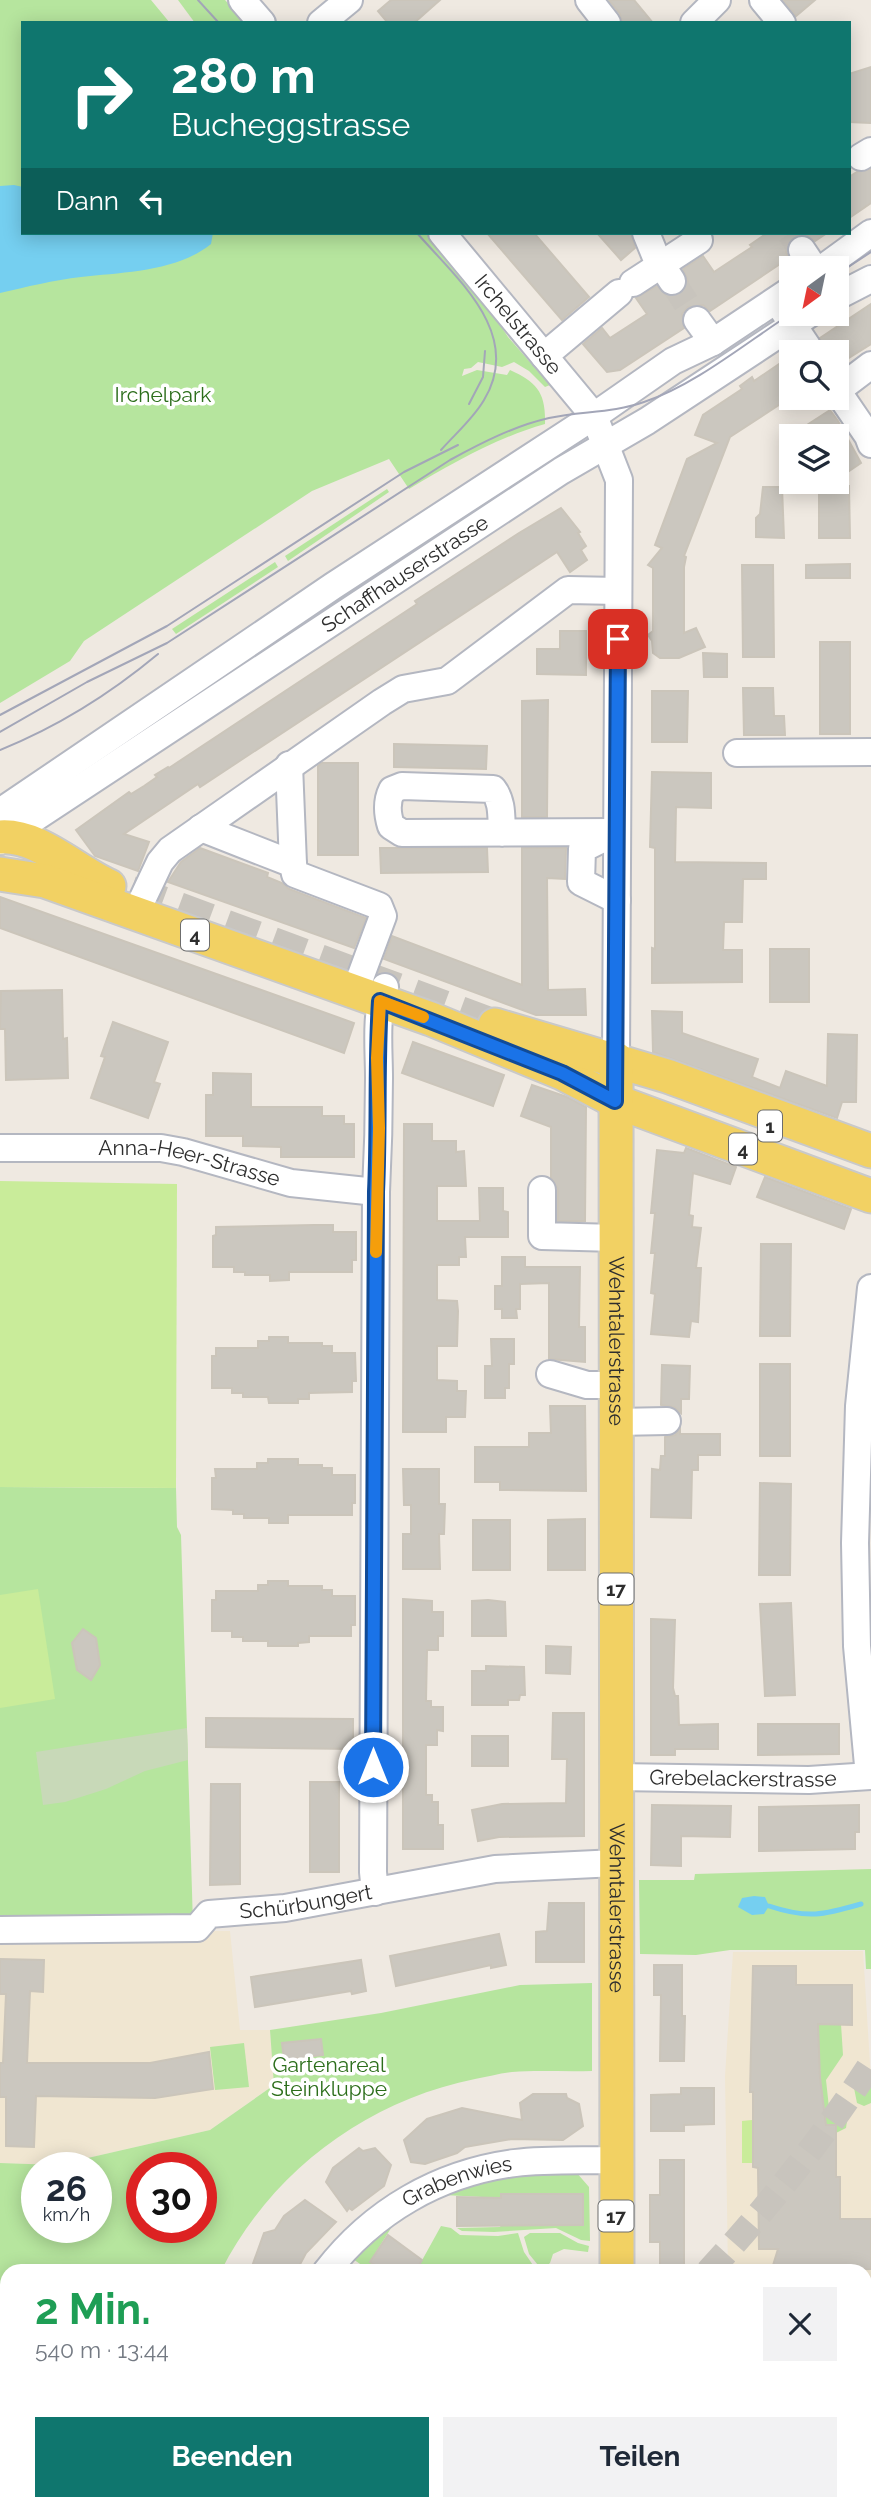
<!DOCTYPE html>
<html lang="de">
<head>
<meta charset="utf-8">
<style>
	:root { --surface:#fff; --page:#f2f2f3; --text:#1f2937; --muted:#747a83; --accent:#0f766e }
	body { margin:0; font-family:Raleway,sans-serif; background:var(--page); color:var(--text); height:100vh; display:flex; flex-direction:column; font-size:26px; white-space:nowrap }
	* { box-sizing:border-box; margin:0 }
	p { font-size:23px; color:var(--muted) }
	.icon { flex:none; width:38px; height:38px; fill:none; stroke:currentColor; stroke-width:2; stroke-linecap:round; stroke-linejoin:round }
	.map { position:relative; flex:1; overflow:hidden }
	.sheet { position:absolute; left:0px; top:2264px; width:872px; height:247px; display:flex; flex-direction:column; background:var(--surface); border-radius:21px 21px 0 0; box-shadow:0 4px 18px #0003 }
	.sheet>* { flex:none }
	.guide { position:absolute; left:21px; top:21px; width:830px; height:214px; border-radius:0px; box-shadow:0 4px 18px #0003; background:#0f766e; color:#fff; overflow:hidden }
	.needle { width:46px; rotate:213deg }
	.controls { position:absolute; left:779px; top:256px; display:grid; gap:14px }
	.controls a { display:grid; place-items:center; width:70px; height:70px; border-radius:0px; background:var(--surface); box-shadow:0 4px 18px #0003; font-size:35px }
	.speed { position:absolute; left:21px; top:2152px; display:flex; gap:14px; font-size:35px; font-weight:700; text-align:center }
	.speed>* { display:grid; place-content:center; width:91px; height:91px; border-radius:50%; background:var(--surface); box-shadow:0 4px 18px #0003; line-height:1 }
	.speed small { font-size:18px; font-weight:400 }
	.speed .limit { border:10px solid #d22; background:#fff; color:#111 }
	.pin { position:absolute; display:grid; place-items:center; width:60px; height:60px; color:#fff; margin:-30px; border-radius:14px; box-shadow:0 4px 10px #0006 }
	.me { position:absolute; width:77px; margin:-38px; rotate:0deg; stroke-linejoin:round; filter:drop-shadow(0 0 5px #0008) }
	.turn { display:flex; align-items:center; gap:24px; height:147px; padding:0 35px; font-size:32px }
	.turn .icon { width:91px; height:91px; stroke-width:2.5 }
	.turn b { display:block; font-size:49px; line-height:60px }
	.then { display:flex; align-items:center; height:66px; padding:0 35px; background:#0003; gap:14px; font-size:26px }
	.round { display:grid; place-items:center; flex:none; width:74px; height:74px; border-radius:0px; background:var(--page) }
	.summary { display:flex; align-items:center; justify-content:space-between; height:119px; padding:0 35px }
	h1 { font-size:42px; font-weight:700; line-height:52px; color:#1e9e55 }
	.button { display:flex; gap:14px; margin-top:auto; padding:14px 35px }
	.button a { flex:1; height:80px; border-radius:0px; background:var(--accent); color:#fff; font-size:28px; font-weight:700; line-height:80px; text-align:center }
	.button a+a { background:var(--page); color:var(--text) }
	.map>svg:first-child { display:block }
	.education { fill:#f0e6d1 }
	.green { fill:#b6e59e; fill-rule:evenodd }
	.cemetery { fill:#c8d9b8 }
	.pitch { fill:#c9ec9a }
	.water { fill:#75cff0 }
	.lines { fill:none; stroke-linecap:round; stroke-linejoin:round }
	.stream { stroke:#75cff0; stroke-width:5 }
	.building { fill:#cbc7bf; stroke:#cbc5ba; stroke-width:2 }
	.minor-tunnel { stroke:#c8c4bd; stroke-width:26; stroke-dasharray:26 13; stroke-linecap:butt }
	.major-tunnel { stroke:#c8c4bd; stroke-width:33; stroke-dasharray:33 17; stroke-linecap:butt }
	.minor-casing { stroke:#b4b7c1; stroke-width:30 }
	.major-casing { stroke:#c9c9c9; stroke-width:37 }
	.minor { stroke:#fff; stroke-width:26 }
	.major { stroke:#f2d163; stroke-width:33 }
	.tram { stroke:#a3a6b8; stroke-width:2 }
	.route-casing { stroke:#114b97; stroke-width:18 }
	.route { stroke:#1a73e8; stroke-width:12 }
	.slow { stroke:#f59e0b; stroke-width:12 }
	.labels { text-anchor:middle; stroke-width:7; stroke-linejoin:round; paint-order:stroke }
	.shield { fill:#fff; stroke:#6d6d6d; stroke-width:2 }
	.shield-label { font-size:19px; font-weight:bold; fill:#2e2e2e }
	.street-label { font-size:21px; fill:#2e2e2e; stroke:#fff }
	.park-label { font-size:21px; fill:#2c6e1b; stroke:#fff }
</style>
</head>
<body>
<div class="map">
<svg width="871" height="2511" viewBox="0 0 871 2511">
	<rect width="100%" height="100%" fill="#efe9e1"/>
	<g class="education">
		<path d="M230,1931l10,99h30l5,54 -65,46 -153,35 -57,-2v-231z"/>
		<path d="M863,1951l8,129v277l-6,4 -1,-89h-136l-3,-196 8,-124z"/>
	</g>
	<g class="green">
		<path d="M0,0h151l19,23h-147v210h403l67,81 15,23 42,48 -5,2 -16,-16 -15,-9 -12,5 -24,-5 -7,6 -7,1 -2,7 15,-6 30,5 3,-5c27,12 36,23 35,54 -49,14 -92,39 -136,65l-20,-30 -77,32 -228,150 -14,20 -70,42z"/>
		<path d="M178,0h47l21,23h-51z"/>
		<path d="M542,459l4,6 -213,141 -128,91 -3,-5 64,-43 52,-40z"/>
		<path d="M387,489l2,3 -101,69 -3,-5z"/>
		<path d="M275,562l3,5 -102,67 -4,-5z"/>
		<path d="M0,1487l176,1 1,39 4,8 12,389 -193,1z"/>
		<path d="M871,1869v100h-5l-1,-19h-135l-34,5 -56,-1 -1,-74h55l1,-6z"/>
		<path d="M592,1983v88c-27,1 -54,-1 -80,1 -12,1 -25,5 -37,7 -109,22 -204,93 -254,192l-214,1v133l-7,-1v-241l57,2 153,-35 64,-45 -4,-55 111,-17 139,-28zM37,2168h59v60h-59zM142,2168h59v60h-59z"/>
		<path d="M818,2024h23l2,31 -17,25 4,37h12l5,4 -1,7 -10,5v-8h-10l-6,-47z"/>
		<path d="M244,2043l5,44 -34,3 -5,-43z"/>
		<path d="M863,2075l8,2v26l-7,3 -7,-3 -3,-15v-2l6,-2z"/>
		<path d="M576,2172l13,15 1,54 -9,-1 -25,-12 -62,4 -32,-1 -5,-3 43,-1 1,-2h82v-31l-82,1v3l-57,-3c38,-22 88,-21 132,-23z"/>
		<path d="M396,2220l-26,42 14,9h-14l-17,-12z"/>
		<path d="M441,2226l10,2 9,7 38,1 20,-3 6,19 13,19h-105l-12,-7z"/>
		<path d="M530,2233h30l18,10 11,3 -1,6 -24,-3 -11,5 -3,9 -8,7 -13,-16 -5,-17z"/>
		<path d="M750,2504h98v7h-107v-3z"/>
	</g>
	<path class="cemetery" d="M187,1728l1,32 -43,11 -39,18 -41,13 -22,3 -7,-53z"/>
	<g class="pitch">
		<path d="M0,1181l177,3 -1,304 -176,-1z"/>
		<path d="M38,1589l17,110 -55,9v-113z"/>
		<path d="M752,2120v43h-10v-42z"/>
		<path d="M871,2303v49l-4,2 -3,-4 1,-43z"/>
		<path d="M0,2429h7v75h109l13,7h-129z"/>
	</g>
	<g class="water">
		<path d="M14,185l9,2v46h190l-2,11c-35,28 -87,28 -130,33 -27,3 -55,10 -81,16v-107z"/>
		<path d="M754,1896l11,1 4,9 -5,8 -12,1 -14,-8 4,-9z"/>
	</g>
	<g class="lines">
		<path class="stream" d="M769,1906c39,13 54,9 92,-2"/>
	</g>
	<g class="building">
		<path d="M391,0h49l-26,23h-26l-10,-12z"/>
		<path d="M609,0h25l19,23h-31l-2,-9z"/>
		<path d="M783,0h32l-19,16z"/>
		<path d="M871,67v56l-22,-1v-48z"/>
		<path d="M871,169v34l-22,15v-41l8,-5z"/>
		<path d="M487,233h47l55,64 -27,23z"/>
		<path d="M597,233h34l4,15 -14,12z"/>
		<path d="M767,233h60l-12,8 -7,-5 -8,-2 -6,3 -6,7 -2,8 3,6 -79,53 -7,-6 -15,2 -6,7 2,14 -64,42 -13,2 -24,-28 19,-16 8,10 37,-24 -11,-16 21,-12 9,9 8,2 7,-3 5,-5 2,-8 -5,-12 20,-13 11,16 38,-25 -2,-2z"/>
		<path d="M871,304v40l-35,22v-14h-15l-1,-14z"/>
		<path d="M791,356v41l-61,40 -46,119 2,1 -2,10v66l12,-5 9,19 -26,11h-19l-7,-5 -1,-12 -4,-6 5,-4v-63l-5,-3 14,-17 -7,-3 32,-86 30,-16 -22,-8 8,-20 39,-26 -2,-3 12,-9 2,4z"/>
		<path d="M830,410l8,11 23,42 -12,8 -13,-22v-13h-46z"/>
		<path d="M819,486h30l1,52h-31z"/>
		<path d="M763,487h19l2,51 -28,-1v-19l4,-4z"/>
		<path d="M561,508l19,24 -2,1 8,13 -5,4 6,10 -17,12 -13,-20 -357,235 -2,-3 -74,50 25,8 -11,29 -43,-15 -19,-26 53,-38 2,2 13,-8 13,-9 -2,-2 13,-8 1,1 248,-164 -2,-3 104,-68z"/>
		<path d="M850,564v14h-44v-13z"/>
		<path d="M742,565h31l1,92h-31z"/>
		<path d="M560,631h26v44l-49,-1v-25h23z"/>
		<rect x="820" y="642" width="30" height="92"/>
		<path d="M703,653l24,1v23h-23z"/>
		<path d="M743,688h30l1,28h10l1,19h-41z"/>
		<path d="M652,691h36l-1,51h-35z"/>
		<path d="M548,700l-1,117h-25v-116z"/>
		<path d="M394,744l93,2 -1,23 -92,-2z"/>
		<path d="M322,763h36v92h-40v-89z"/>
		<path d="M652,772l59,1v35l-35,-1 -1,55 91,1v16h-23l-1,43h-18l-1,28h19v32l-90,1v-35l3,1v-101l-5,-1z"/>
		<path d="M200,848l68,25 -1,4 15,6 7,6 77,29 -12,30 -186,-66 13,-20z"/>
		<path d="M380,848h107l1,24 -107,1z"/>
		<path d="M522,848h44l-1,31 -18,-1 1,112 37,-1 1,26h-50l-152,-56 8,-23 130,49z"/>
		<path d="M0,897l354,126 -10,30 -344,-125z"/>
		<rect x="770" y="949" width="39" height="53"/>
		<path d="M62,990l1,49 4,-1 1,40 -62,2 -1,-51h-5l1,-38z"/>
		<path d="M652,1011l30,1v21l76,26 -6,18 28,11 6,-17 41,15 1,-52 29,1 -1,67h-14l-5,16 -184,-66z"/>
		<path d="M113,1022l55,20 -14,40 6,2 -12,34 -57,-20 14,-41 -4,-1z"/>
		<path d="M413,1042l91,33 -11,31 -91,-33z"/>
		<path d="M213,1073l38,1v33h71v9h22v8h10v33h-73v-10l-38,-1v-10h-37v-41h7z"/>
		<path d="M532,1085l35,12 19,10 -1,114h-27v-32l-7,-11v-51l-30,-11z"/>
		<path d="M404,1124h28v17h24v11l8,-1 2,35h-29v35h43l-1,-33h24v23l5,1v25h-43l1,20h-7v8h-22v35l20,1 1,10 -1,35h-20v34l20,1v10h9l-1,26h-19v15h-43z"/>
		<path d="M686,1148l50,19 -6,17 -37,-11 -4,42 4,1 -1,11 9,1 -5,40h5l-3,54 -7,-1 -2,16 -38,-3 4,-40 -4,-1 4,-40h-4l4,-40h-4l6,-63 27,3z"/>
		<path d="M765,1177l86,32 -7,20 -87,-32z"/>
		<path d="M314,1225h19v7h23v28h-4v12h-63v8l-19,1v-6h-25v-3h-11v-5h-21v-31l3,-1v-8z"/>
		<path d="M761,1244h30l-1,92h-30z"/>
		<path d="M502,1257h23v10h55l-1,60h6v35l-36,-3v-76l-29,1v25h-4l1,9h-15v-9h-7v-23h7z"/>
		<path d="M269,1337h19v6h34v3h10v7h23l1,28h-4v11l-43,1v6h-11v4h-29l-1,-6h-25v-4h-11v-5h-20v-32h4v-8h42v-7h11z"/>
		<path d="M491,1339h23v25h-5v24h-4v10h-20v-32h7z"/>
		<rect x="760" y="1364" width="30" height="92"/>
		<path d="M662,1365l28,1 -1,33h-8v14l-7,-6 -13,-2z"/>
		<path d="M550,1406h35l1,85 -86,-1v-8h-25v-35h54v-14h22z"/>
		<path d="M680,1429v5h40v21h-22v15h-6l-1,48 -40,-1 1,-48 8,1 1,-14h4v-19l10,-2z"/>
		<path d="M268,1459h30v6h24v3h10v7h23v28h-3v12h-64v8h-19v-5h-25v-4h-11v-4l-21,-1v-31h4l-1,-9h42v-6h11z"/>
		<path d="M403,1469h36v35h6l-1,30h-5l1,35h-37v-35h8v-29h-7z"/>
		<path d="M760,1483l31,1 -1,91h-31z"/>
		<path d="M585,1519v51h-37v-50z"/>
		<rect x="473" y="1520" width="37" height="50"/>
		<path d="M268,1581h20v5h34v4h10v6h23v29h-4v11h-42v6l-11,1v3h-30v-5h-25v-4h-11v-6h-20v-31h4v-9h42v-6h10z"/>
		<path d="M403,1599l29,2v11h11v24h-5v14h-11l-1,51h5v6h12v24l-6,-1v15h-11v50h6v7h6v23h5v24h-40z"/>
		<path d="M488,1600l17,2 1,34h-34v-35z"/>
		<path d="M791,1603l4,92 -30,1 -5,-92z"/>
		<path d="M651,1619l24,1 -2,68 2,8h3l1,29 39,-1v25h-43v6h-24z"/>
		<path d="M83,1629l13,9 4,27 -9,15 -14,-10 -5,-27z"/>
		<path d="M546,1646l25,1 -1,27 -24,-1z"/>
		<path d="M486,1666l38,1 1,28h-5l-1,5h-11v5h-36v-34h14z"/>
		<path d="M553,1713h31v123l-85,1 -21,4 -6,-31 30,-6 64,-1 1,-44h-15z"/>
		<path d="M206,1718l147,1v30l-147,-2z"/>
		<path d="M758,1724h81v30l-81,1z"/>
		<rect x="472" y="1736" width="36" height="30"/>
		<rect x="310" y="1782" width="29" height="90"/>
		<path d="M211,1784h29v100l-30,1z"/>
		<path d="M652,1805l79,1 -1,31 -49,-1v30l-30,-1z"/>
		<path d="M859,1805v27h-4v17l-96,2v-44z"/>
		<path d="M549,1903h35v59h-48v-30l11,-1z"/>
		<path d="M499,1934l7,31 -15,3v-3l-95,21 -6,-30z"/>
		<path d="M0,1959l44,1 -1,32 -13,-1 -3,72h123l59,-11 4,37 -58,9 -119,-2 -2,51 -28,-1v-49h-6v-34h3l3,-69h-6z"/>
		<path d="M361,1960l5,31 -14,3 -1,-3 -96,16 -4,-30z"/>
		<path d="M654,1965h28v51h3l-1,45h-24l1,-66h-7z"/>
		<path d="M753,1966h43v19h56v40l-34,-1 2,54 6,47h10v52h4v42h31v50l-100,3 7,-23h-19l-1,-81 -5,-1v-75h-3z"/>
		<path d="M321,2039l2,16 -39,5 -2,-17z"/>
		<path d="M681,2088h33v36l-30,1v6h-33v-36l30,-1z"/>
		<path d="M533,2094h33l1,4 12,6 4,22 -20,14 -51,-1 -47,8 -8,6 -32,11 -14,-2 -7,-22 23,-21 35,-11 60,12 -2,-17z"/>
		<path d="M359,2148l4,3 12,-3 16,17 -7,21 -32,24 -3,-2 -2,3 -21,-29 7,-14z"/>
		<path d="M660,2160h24v112h-24v-30h-10v-47h10z"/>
		<path d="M501,2194h82v31l-126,1v-29l44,1z"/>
		<path d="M305,2200l31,22 -30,31 -10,19h-46l14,-39 11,-3 9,-14z"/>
		<path d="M388,2235l34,25 -7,12h-45l6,-6 -6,-4z"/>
	</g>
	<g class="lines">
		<g class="minor-tunnel">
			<path d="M790,233l12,17"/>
			<path d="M672,281l25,39"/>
			<path d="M708,2272c60,-65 115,-134 163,-208"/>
			<path d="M442,2511l9,-7"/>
		</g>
		<path class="major-tunnel" d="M83,878l72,22 368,136"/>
		<defs>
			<g id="minor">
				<path d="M242,0l20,23"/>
				<path d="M589,0l18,23"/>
				<path d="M763,0l19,23"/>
				<path d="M321,23l28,-23"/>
				<path d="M694,23l23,-23"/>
				<path d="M861,157l10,-6"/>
				<path id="s1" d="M442,233l152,183 25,64 -3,579"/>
				<path d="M646,233l9,22 17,26"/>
				<path d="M802,250l12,18"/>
				<path d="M823,268l48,-35"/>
				<path d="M633,283l66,-43"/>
				<path d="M836,297l35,-18"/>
				<path d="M783,310l24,36"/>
				<path d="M697,320l16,22"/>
				<path d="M544,356l75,-63"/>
				<path d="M836,389l32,47 3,8"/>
				<path d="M838,390l33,-25"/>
				<path d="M737,753l134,-1"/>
				<path d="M289,765l4,99"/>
				<path d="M0,812l333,-226 261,-170 79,-55 40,-19 78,-52"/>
				<path d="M201,828l92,36 2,10 84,32 4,10 -23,62"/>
				<path d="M502,833c-1,-16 1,-31 -9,-44l-91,-3 -10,4c-6,12 -5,23 -1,36l11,7 215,-1"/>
				<path d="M612,834l-30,15 -1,33 36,18"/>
				<path id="s2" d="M0,841l561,-370 86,-50 164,-108"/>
				<path d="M142,900l18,-38 10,-12 212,-148 21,-13 44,-8 121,-91 50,1"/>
				<path id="s3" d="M0,1148h161l22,4 108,31 85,9"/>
				<path d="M542,1190v46l74,2"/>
				<path d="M550,1374l37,11h29"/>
				<path d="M616,1422l51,-1"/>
				<path d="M869,1776l-12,-130 -2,-103 4,-137 12,-118"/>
				<path id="s4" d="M615,1777l194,3 62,-4"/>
				<path d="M375,1892l-2,-20 3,-680c2,-38 3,-76 3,-114 0,-30 -4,-61 6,-91"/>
				<path id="s5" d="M0,1930l197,-2 12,-14 76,-6 210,-39 121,-6"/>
				<path id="s6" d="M326,2272c47,-61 113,-99 189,-109 33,-4 68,-2 101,-3"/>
				<path d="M864,2383l7,-3"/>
				<path d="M0,2413l7,1"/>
				<path d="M864,2424l7,-4"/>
				<path d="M327,2504l12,7"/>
			</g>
			<g id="major">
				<path d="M0,837c38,-3 75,34 109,49"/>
				<path d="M0,874l45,7 386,138 131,54 53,28 256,95"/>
				<path d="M495,1025l172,51 204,75"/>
				<path id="s7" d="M616,1059l1,1213"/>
				<path d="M621,2504l2,7"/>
			</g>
		</defs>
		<use href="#minor" class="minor-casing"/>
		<use href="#major" class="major-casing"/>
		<use href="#minor" class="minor"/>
		<use href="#major" class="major"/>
		<g class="tram">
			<path d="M198,0l21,23"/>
			<path d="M417,233c40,46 107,101 67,167 -11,19 -29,34 -43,50"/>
			<path d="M836,275l35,-23"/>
			<path d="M469,404l14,-27 2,-26"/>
			<path d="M0,715l167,-89 237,-154 54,-27"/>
			<path d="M0,732l87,-50 80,-39 283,-183c31,-17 64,-34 99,-42 31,-7 64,-5 95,-16 50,-16 103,-60 148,-89"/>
			<path d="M0,750c57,-23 110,-56 158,-96"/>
			<path d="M864,2398l7,-4"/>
			<path d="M584,2511l18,-7"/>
			<path d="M609,2511l19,-7"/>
		</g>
	</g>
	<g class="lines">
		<defs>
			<path id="route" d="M373,1767l3,-575c3,-64 0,-127 4,-191l182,72 53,28 3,-462"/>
		</defs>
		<use href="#route" class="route-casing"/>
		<use href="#route" class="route"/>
		<path class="slow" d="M376,1252l3,-124 -2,-70 3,-57 43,16"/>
	</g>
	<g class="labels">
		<g class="shield">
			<rect x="181" y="919.5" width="28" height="31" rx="5"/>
			<rect x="758" y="1110.5" width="24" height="31" rx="5"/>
			<rect x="729" y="1133.5" width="28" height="31" rx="5"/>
			<rect x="598.5" y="1573.5" width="35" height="31" rx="5"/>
			<rect x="598.5" y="2200.5" width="35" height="31" rx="5"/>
		</g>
		<g class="shield-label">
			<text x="195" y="942">4</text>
			<text x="770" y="1133">1</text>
			<text x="743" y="1156">4</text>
			<text x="616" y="1596">17</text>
			<text x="616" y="2223">17</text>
		</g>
		<g class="street-label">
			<text dy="7" stroke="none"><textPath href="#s1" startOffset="119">Irchelstrasse</textPath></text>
			<text dy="7" stroke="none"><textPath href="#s2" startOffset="485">Schaffhauserstrasse</textPath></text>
			<text dy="7" stroke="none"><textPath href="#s3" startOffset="191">Anna-Heer-Strasse</textPath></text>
			<text dy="7" stroke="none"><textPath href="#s7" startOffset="282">Wehntalerstrasse</textPath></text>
			<text dy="7" stroke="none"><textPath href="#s4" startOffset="128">Grebelackerstrasse</textPath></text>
			<text dy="7" stroke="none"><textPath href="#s5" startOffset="313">Schürbungert</textPath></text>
			<text dy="7" stroke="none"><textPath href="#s7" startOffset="849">Wehntalerstrasse</textPath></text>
			<text dy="7" stroke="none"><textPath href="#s6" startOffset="163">Grabenwies</textPath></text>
		</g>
		<g class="park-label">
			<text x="163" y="402">Irchelpark</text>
			<text x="329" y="2072">Gartenareal<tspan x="329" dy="24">Steinkluppe</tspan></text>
		</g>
	</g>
</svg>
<div class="controls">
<a><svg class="needle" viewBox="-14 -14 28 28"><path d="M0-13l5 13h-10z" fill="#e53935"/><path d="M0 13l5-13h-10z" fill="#747a83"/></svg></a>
<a><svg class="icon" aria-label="search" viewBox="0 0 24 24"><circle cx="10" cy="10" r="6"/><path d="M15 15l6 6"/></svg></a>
<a><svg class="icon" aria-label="layers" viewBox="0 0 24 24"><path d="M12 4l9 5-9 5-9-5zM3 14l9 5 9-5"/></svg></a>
</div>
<div class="speed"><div>26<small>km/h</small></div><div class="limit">30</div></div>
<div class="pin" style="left:618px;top:639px;background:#d93025"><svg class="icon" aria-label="arrive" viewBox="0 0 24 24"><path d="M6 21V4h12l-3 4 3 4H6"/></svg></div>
<svg class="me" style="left:373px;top:1767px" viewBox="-20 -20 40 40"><circle r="17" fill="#1a73e8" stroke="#fff" stroke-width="3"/><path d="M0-11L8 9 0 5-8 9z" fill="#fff"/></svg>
<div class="guide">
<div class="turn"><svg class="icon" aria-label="right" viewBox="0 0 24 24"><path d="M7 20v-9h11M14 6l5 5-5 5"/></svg><div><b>280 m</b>Bucheggstrasse</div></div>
<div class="then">Dann<svg class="icon" aria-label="left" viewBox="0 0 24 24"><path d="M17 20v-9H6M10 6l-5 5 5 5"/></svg></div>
</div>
<section class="sheet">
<div class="summary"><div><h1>2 Min.</h1><p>540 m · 13:44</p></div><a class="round"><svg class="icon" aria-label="close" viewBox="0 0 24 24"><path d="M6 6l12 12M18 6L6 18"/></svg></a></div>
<div class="button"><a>Beenden</a><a>Teilen</a></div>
</section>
</div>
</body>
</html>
